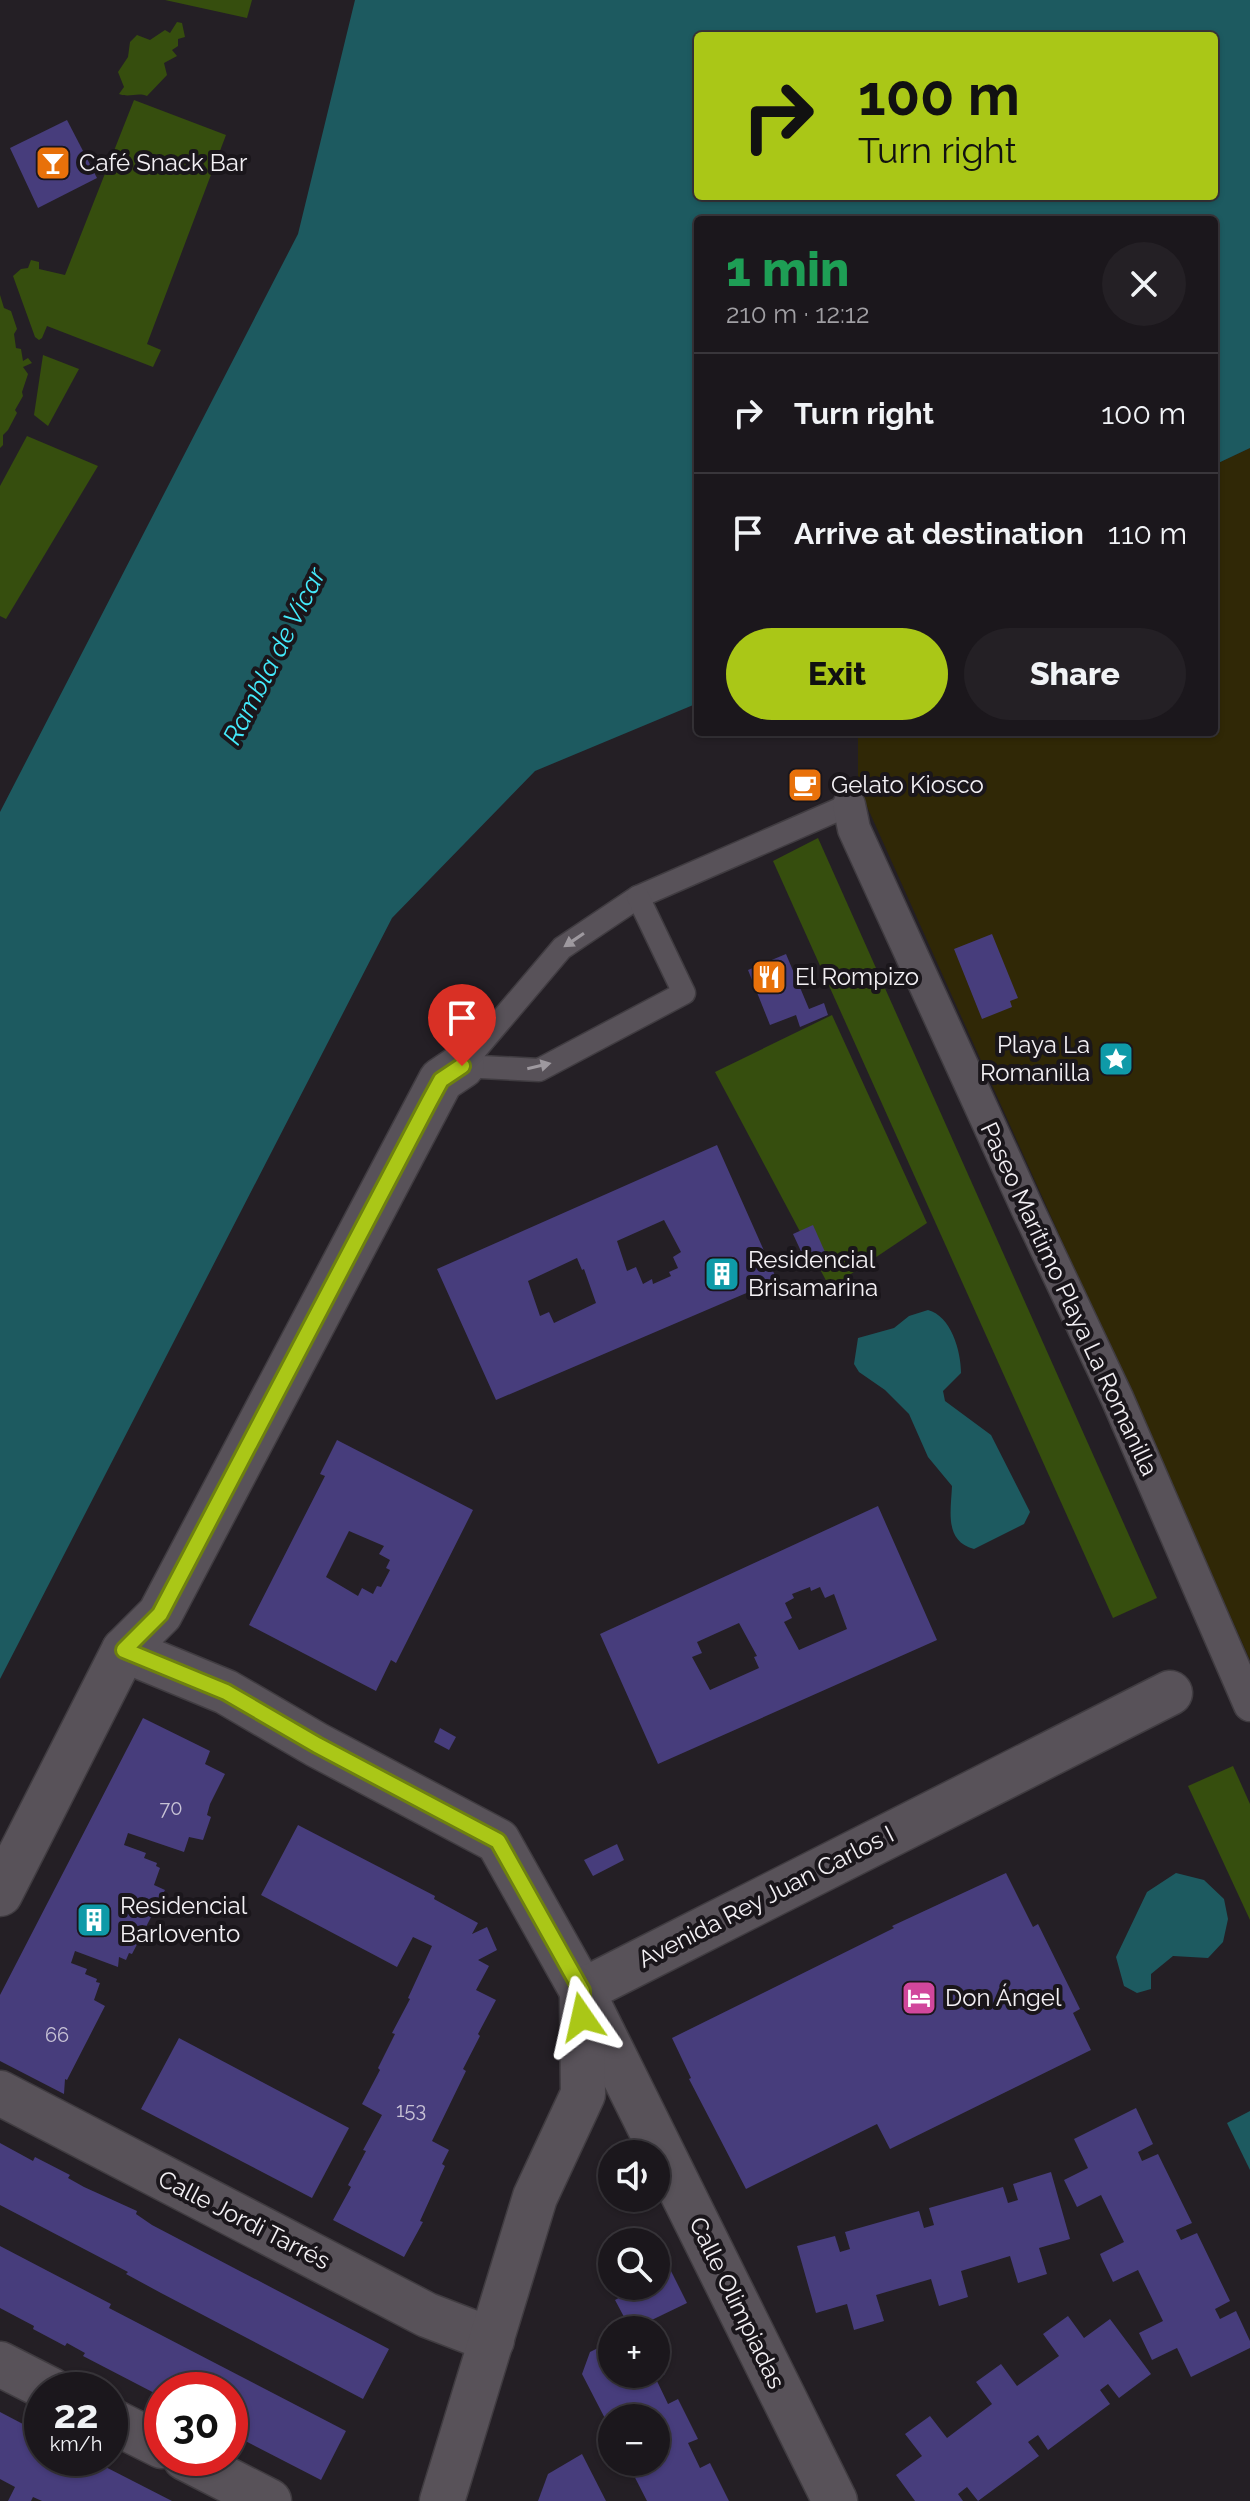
<!DOCTYPE html>
<html lang="en">
<head>
<meta charset="utf-8">
<style>
	:root { --surface:#1b171c; --page:#242025; --text:#f1f3f6; --muted:#a09fa3; --line:#39363b; --accent:#aac717 }
	body { margin:0; font-family:Raleway,sans-serif; background:var(--page); color:var(--text); height:100vh; display:flex; flex-direction:column; font-size:30px; white-space:nowrap }
	* { box-sizing:border-box; margin:0 }
	p { font-size:26px; color:var(--muted) }
	.icon { flex:none; width:44px; height:44px; fill:none; stroke:currentColor; stroke-width:2; stroke-linecap:round; stroke-linejoin:round }
	.map { position:relative; flex:1; overflow:hidden }
	.panel { position:absolute; left:694px; top:216px; width:524px; height:520px; display:flex; flex-direction:column; background:var(--surface); border-radius:8px; box-shadow:0 2px 6px #0004,0 0 0 2px var(--line) }
	.panel>* { flex:none }
	.hud { position:absolute; left:694px; top:32px; width:524px; height:168px; border-radius:8px; box-shadow:0 2px 6px #0004,0 0 0 2px var(--line); background:#aac717; color:#111; overflow:hidden }
	.tools { position:absolute; left:598px; top:2140px; display:grid; gap:16px }
	.tools a { display:grid; place-items:center; width:72px; height:72px; border-radius:50%; background:var(--surface); box-shadow:0 2px 6px #0004,0 0 0 2px var(--line); font-size:40px }
	.speed { position:absolute; left:24px; top:2372px; display:flex; gap:16px; font-size:40px; font-weight:700; text-align:center }
	.speed>* { display:grid; place-content:center; width:104px; height:104px; border-radius:50%; background:var(--surface); box-shadow:0 2px 6px #0004,0 0 0 2px var(--line); line-height:1 }
	.speed small { font-size:20px; font-weight:400 }
	.speed .limit { border:12px solid #d22; background:#fff; color:#111 }
	.pin { position:absolute; display:grid; place-items:center; width:68px; height:68px; color:#fff; margin:-82px -34px; border-radius:50% 50% 50% 0; rotate:-45deg; box-shadow:0 0 8px #0007 }
	.pin .icon { rotate:45deg }
	.me { position:absolute; width:88px; margin:-44px; rotate:349deg; stroke-linejoin:round; filter:drop-shadow(0 0 6px #0008) }
	.turn { display:flex; align-items:center; gap:28px; height:168px; padding:0 32px; font-size:36px }
	.turn .icon { width:104px; height:104px; stroke-width:2.5 }
	.turn b { display:block; font-size:56px; line-height:68px }
	.round { display:grid; place-items:center; flex:none; width:84px; height:84px; border-radius:42px; background:var(--page) }
	.summary { display:flex; align-items:center; justify-content:space-between; height:136px; padding:0 32px }
	h1 { font-size:48px; font-weight:800; line-height:60px; color:#1e9e55 }
	.primary-button { display:flex; gap:16px; margin-top:auto; padding:16px 32px }
	.primary-button a { flex:1; height:92px; border-radius:48px; background:var(--accent); color:#111; font-size:32px; font-weight:800; line-height:92px; text-align:center }
	.primary-button a+a { background:var(--page); color:var(--text) }
	ul { padding:0; list-style:none }
	li { display:flex; align-items:center; gap:24px; height:120px; padding:0 32px; border-top:2px solid var(--line) }
	li div { flex:1 }
	li b { display:block; font-size:30px }
	li em { font-style:normal }
	.map>svg:first-child { display:block }
	.green { fill:#364e0e }
	.sand { fill:#302806 }
	.water { fill:#1d5a60; fill-rule:evenodd }
	.building { fill:#473d7c; fill-rule:evenodd }
	.lines { fill:none; stroke-linecap:round; stroke-linejoin:round }
	.service-casing { stroke:#403c41; stroke-width:25 }
	.pedestrian-casing { stroke:#403c41; stroke-width:35 }
	.minor-casing { stroke:#403c41; stroke-width:47 }
	.service { stroke:#585259; stroke-width:22 }
	.pedestrian { stroke:#585259; stroke-width:32 }
	.minor { stroke:#585259; stroke-width:44 }
	.oneway { fill:#9e999f }
	.route-casing { stroke:#6e810f; stroke-width:20 }
	.route { stroke:#aac717; stroke-width:14 }
	.labels { text-anchor:middle; stroke-width:8; stroke-linejoin:round; paint-order:stroke }
	.number-label { font-size:20px; fill:#c8c3d6 }
	.poi-label { font-size:24px; fill:#f3f0f4; stroke:#1a161b; text-anchor:start }
	.street-label { font-size:24px; fill:#f3f0f4; stroke:#1a161b }
	.water-label { font-size:26px; font-style:italic; fill:#44eafb; stroke:#1a161b }
</style>
</head>
<body>
<div class="map">
<svg width="1250" height="2501" viewBox="0 0 1250 2501">
	<rect width="100%" height="100%" fill="#241f25"/>
	<g class="green">
		<path d="M165,0h87l-5,18z"/>
		<path d="M177,22l5,1 3,14 -7,2v7l-6,4 5,6 -13,7 3,12 -20,21c-10,-4 -17,2 -28,-2l5,-7 -6,-15 10,-15 2,-15 7,-7 13,5 15,-10 5,3z"/>
		<path d="M134,100l92,35 -79,209 14,6 -8,17 -106,-41 -5,12 -3,2 -4,-3 -22,-61 8,-7 7,-1 3,-8 8,2v7l26,6z"/>
		<path d="M0,295l4,13 7,3 6,18 -3,5 2,14 5,1 2,12 5,-3 4,5 -9,4 5,7 -6,18 1,4 -8,14 2,3 -9,17 -5,5v10l-3,3z"/>
		<path d="M43,355l36,14 -31,57 -14,-11z"/>
		<path d="M27,436l71,30 -92,153 -6,-3v-130z"/>
		<path d="M818,838l339,760 -44,20 -340,-757z"/>
		<path d="M832,1015l95,208 -97,65 -115,-216z"/>
		<path d="M1233,1766l17,38v116l-62,-134z"/>
	</g>
	<path class="sand" d="M1250,448v1212l-385,-858 -7,-20v-50h356v-267z"/>
	<g class="water">
		<path d="M355,0h895v448l-36,17v-245h-516v483l-163,68 -143,147 -392,761v-867l298,-578zM698,36h516v160h-516z"/>
		<path d="M928,1310c23,6 33,41 33,63l-18,18 2,10 46,34 39,77 -6,12 -50,25c-30,-8 -23,-38 -22,-63l-24,-29 -19,-43 -24,-24 -26,-18 -5,-8 4,-26 36,-10 15,-12z"/>
		<path d="M1176,1873l28,7 20,19 4,20 -5,23 -15,16 -35,-2 -22,18v15l-14,4 -13,-7 -8,-29 31,-65z"/>
		<path d="M1250,2111v59l-23,-47z"/>
	</g>
	<g class="building">
		<path d="M67,120l30,58 -59,30 -28,-60z"/>
		<path d="M992,934l26,64 -8,3 2,6 -30,12 -28,-70z"/>
		<path d="M786,954l23,55 15,-6 4,12 -28,12 -4,-12 -26,10 -22,-55z"/>
		<path d="M717,1145l60,135 -281,120 -59,-131zM664,1220l17,32 -8,5 5,11 -9,4 2,4 -18,8 -1,-5 -9,5 -7,-17 -9,4 -10,-30zM577,1258l5,12 2,-1 12,34 -42,20 -5,-11 -9,4 -12,-35z"/>
		<path d="M813,1225l12,27 -20,8 -12,-26z"/>
		<path d="M337,1440l136,70 -77,153 -5,-3 -15,31 -127,-66 76,-149 -5,-2zM349,1531l35,15 -5,8 11,6 -4,8 4,2 -9,17 -4,-1 -4,8 -11,-6 -4,8 -32,-19z"/>
		<path d="M878,1506l59,134 -279,124 -58,-130zM810,1587l1,4 9,-4 5,11 9,-4 13,35 -48,21 -15,-28 8,-4 -7,-15 9,-5 -2,-4zM739,1623l18,33 -3,1 5,11 -49,22 -18,-33 10,-4 -5,-11z"/>
		<path d="M143,1718l67,33 -5,13 20,10 -15,30 -3,11 4,2 -8,23 -14,-3 -5,15 -56,-19 -4,12 22,8 -2,5 13,5 -1,3 4,2 -6,17 11,5 -33,64 -3,-1 -3,7 -7,-3 -1,10 -43,-16 -4,12 16,6 -2,5 12,5 -1,3 4,1 -6,17 11,6 -38,74 -2,-1 -1,15 -64,-33v-66z"/>
		<path d="M440,1728l16,9 -7,13 -15,-8z"/>
		<path d="M298,1825l137,71 -1,3 44,24 -6,11 15,-7 10,23 -19,10 11,6 -13,24 20,10 -18,34 2,2 -17,33 3,2 -34,70 17,9 -7,14 3,2 -25,55 3,1 -19,35 -71,-37 18,-33 -3,-2 18,-34 -3,-1 19,-35 -20,-11 18,-34 -2,-2 17,-34 -3,-1 18,-34 -2,-1 24,-52 -19,-9 -16,30 -136,-72z"/>
		<path d="M617,1844l7,16 -31,16 -9,-16z"/>
		<path d="M1006,1873l27,54 5,-3 42,85 -7,4 18,37 -201,99 -13,-25 -131,65 -57,-110 2,-1 -19,-40 222,-110 -2,-2z"/>
		<path d="M179,2038l170,90 -37,70 -171,-89z"/>
		<path d="M1136,2108l17,36 -15,8 4,9 16,-7 34,69 -16,7 5,10 16,-7 33,68 -15,8 5,10 16,-8 14,30v7l-59,29 -14,-29 -25,12 -11,-23 -2,-4 24,-12 -25,-51 -25,12 -11,-23 -2,-5 24,-12 -23,-47 -24,12 -13,-27 24,-12 -14,-29z"/>
		<path d="M0,2143l33,18 2,-4 35,18 -2,3 16,9 53,24 -1,3 16,11 237,124 -26,50 -202,-106 -35,-19 2,-2 -128,-67z"/>
		<path d="M1051,2172l19,67 -31,9 8,26 -29,9 -8,-27 -49,15 7,26 -29,9 -8,-27 -55,16 8,26 -30,9 -7,-26 -31,9 -19,-67 38,-10 5,16 10,-3 -5,-17 74,-21 5,17 10,-3 -5,-17 74,-21 5,16 10,-3 -5,-16z"/>
		<path d="M0,2246l111,58 -2,4 237,123 -25,49 -91,-47v-43h-68v7l-79,-41 2,-3 -18,-10 -2,3 -32,-17 1,-3 -34,-18z"/>
		<path d="M671,2271l16,32 -56,27 -16,-30 26,-14h15v-8z"/>
		<path d="M1068,2316l16,22 26,-19 41,55 -32,24 -11,-14 -8,6 10,14 -62,46 -10,-15 -10,7 11,14 -61,45 -11,-14 -9,7 5,7h-48l-19,-26 26,-19 -17,-22 25,-18 17,22 45,-34 -16,-22 25,-18 16,22 42,-30 -16,-22z"/>
		<path d="M612,2341v33h44v-18l9,18 -9,5 12,25 10,-5 20,40 -10,4 12,25 10,-5 19,38h-82l-20,-39h29v-44h-44v14l-30,-58 8,-22z"/>
		<path d="M0,2412l42,22v24h46l84,43h-130l-9,-4 -2,4h-23l7,-14 -15,-8z"/>
		<path d="M582,2454l24,47h-68l10,-27z"/>
	</g>
	<g class="lines">
		<defs>
			<g id="service">
				<path d="M462,1066l100,-118 76,-51 211,-92"/>
				<path d="M462,1066l77,4 145,-77 -46,-96"/>
			</g>
			<path id="pedestrian" d="M849,805l5,24 174,381 89,188 133,307"/>
			<g id="minor">
				<path d="M124,1650l102,42 91,53 181,96 84,150 253,510"/>
				<path d="M0,1894l124,-244 36,-36 281,-534 21,-14"/>
				<path d="M0,2093l427,222 65,25"/>
				<path d="M0,2364l51,26"/>
				<path d="M110,2420l52,26"/>
				<path d="M185,2458l84,43"/>
				<path d="M442,2501l93,-304 48,-103 -1,-103 588,-298"/>
			</g>
		</defs>
		<use href="#service" class="service-casing"/>
		<use href="#pedestrian" class="pedestrian-casing"/>
		<use href="#minor" class="minor-casing"/>
		<use href="#service" class="service"/>
		<use href="#pedestrian" class="pedestrian"/>
		<use href="#minor" class="minor"/>
	</g>
	<defs><path id="oneway-solid" d="M-6-.8H1V-3.2L6.5 0L1 3.2V.8H-6Z" transform="scale(2)"/></defs>
	<g class="oneway">
		<use href="#oneway-solid" transform="translate(574 940) rotate(146)"/>
		<use href="#oneway-solid" transform="translate(539 1066) rotate(-13)"/>
	</g>
	<g class="lines">
		<defs>
			<path id="route" d="M462,1066l-21,14 -12,22 -269,512 -36,36 102,42 91,53 181,96 84,150v26"/>
		</defs>
		<use href="#route" class="route-casing"/>
		<use href="#route" class="route"/>
	</g>
	<defs>
		<symbol id="bar-square" viewBox="-11 -11 22 22"><rect x="-9" y="-9" width="18" height="18" rx="4" fill="#e8710a" stroke="#1a161b"/><path d="M-6-5H6L.8 .8V4.5H3.5V6h-7V4.5H-.8V.8Z" fill="#fff"/></symbol>
		<symbol id="cafe-square" viewBox="-11 -11 22 22"><rect x="-9" y="-9" width="18" height="18" rx="4" fill="#e8710a" stroke="#1a161b"/><path d="M-5.5-4.5H6V0H3Q3 3.5 0 3.5H-2.5Q-5.5 3.5-5.5 0ZM3-3.2v2h1.7v-2ZM-6 4.5H4V6H-6Z" fill="#fff"/></symbol>
		<symbol id="restaurant-square" viewBox="-11 -11 22 22"><rect x="-9" y="-9" width="18" height="18" rx="4" fill="#e8710a" stroke="#1a161b"/><path d="M-5-6h1v4h1v-4h1v4h1v-4h1v5L-1.5 .5V6h-2V.5L-5-1ZM5-6V6H3V1.5H1.5Q1.5-4 5-6Z" fill="#fff"/></symbol>
		<symbol id="sight-square" viewBox="-11 -11 22 22"><rect x="-9" y="-9" width="18" height="18" rx="4" fill="#0f9aa8" stroke="#1a161b"/><path d="M0-6L1.8-2.2L6-1.7L2.9 1.2L3.7 5.4L0 3.3L-3.7 5.4L-2.9 1.2L-6-1.7L-1.8-2.2Z" fill="#fff"/></symbol>
		<symbol id="building-square" viewBox="-11 -11 22 22"><rect x="-9" y="-9" width="18" height="18" rx="4" fill="#0f9aa8" stroke="#1a161b"/><path d="M-4-6H4V6H1V3H-1V6H-4ZM-2.5-4.3h1.7v1.8h-1.7ZM.8-4.3h1.7v1.8H.8ZM-2.5-1h1.7V.8h-1.7ZM.8-1h1.7V.8H.8Z" fill="#fff"/></symbol>
		<symbol id="hotel-square" viewBox="-11 -11 22 22"><rect x="-9" y="-9" width="18" height="18" rx="4" fill="#d1479c" stroke="#1a161b"/><path d="M-6-4.5h1.5V1H6V5H4.5V3h-9V5H-6ZM-4 0a1.8 1.8 0 1 1 3.6 0ZM.5 0V-2.5h3Q6-2.5 6 0Z" fill="#fff"/></symbol>
	</defs>
	<g fill-rule="evenodd">
		<use href="#bar-square" x="33" y="143" width="40" height="40"/>
		<use href="#cafe-square" x="785" y="765" width="40" height="40"/>
		<use href="#restaurant-square" x="749" y="957" width="40" height="40"/>
		<use href="#sight-square" x="1096" y="1039" width="40" height="40"/>
		<use href="#building-square" x="702" y="1254" width="40" height="40"/>
		<use href="#building-square" x="74" y="1900" width="40" height="40"/>
		<use href="#hotel-square" x="899" y="1978" width="40" height="40"/>
	</g>
	<g class="labels">
		<g class="number-label">
			<text x="171" y="1815">70</text>
			<text x="57" y="2042">66</text>
			<text x="411" y="2117">153</text>
		</g>
		<g class="poi-label">
			<text x="79" y="171">Café Snack Bar</text>
			<text x="831" y="793">Gelato Kiosco</text>
			<text x="795" y="985">El Rompizo</text>
			<text x="1090" y="1053" text-anchor="end">Playa La<tspan x="1090" dy="28">Romanilla</tspan></text>
			<text x="748" y="1268">Residencial<tspan x="748" dy="28">Brisamarina</tspan></text>
			<text x="120" y="1914">Residencial<tspan x="120" dy="28">Barlovento</tspan></text>
			<text x="945" y="2006">Don Ángel</text>
		</g>
		<g class="street-label">
			<text transform="translate(1069 1299) rotate(65)" y="8">Paseo Marítimo Playa La Romanilla</text>
			<text transform="translate(766 1897) rotate(-27)" y="8">Avenida Rey Juan Carlos I</text>
			<text transform="translate(244 2220) rotate(27)" y="8">Calle Jordi Tarrés</text>
			<text transform="translate(737 2303) rotate(64)" y="8">Calle Olimpiadas</text>
		</g>
		<g class="water-label">
			<text transform="translate(274 656) rotate(-63)" y="9">Rambla de Vícar</text>
		</g>
	</g>
</svg>
<div class="tools">
<a><svg class="icon" aria-label="sound" viewBox="0 0 24 24"><path d="M4 9h4l5-4v14l-5-4H4zM17 9q2 3 0 6"/></svg></a>
<a><svg class="icon" aria-label="search" viewBox="0 0 24 24"><circle cx="10" cy="10" r="6"/><path d="M15 15l6 6"/></svg></a>
<a>+</a>
<a>−</a>
</div>
<div class="speed"><div>22<small>km/h</small></div><div class="limit">30</div></div>
<div class="pin" style="left:462px;top:1066px;background:#d93025"><svg class="icon" aria-label="arrive" viewBox="0 0 24 24"><path d="M6 21V4h12l-3 4 3 4H6"/></svg></div>
<svg class="me" style="left:582px;top:2017px" viewBox="-20 -20 40 40"><path d="M0-17L14 15 0 8-14 15z" fill="#aac717" stroke="#fff" stroke-width="4"/></svg>
<div class="hud">
<div class="turn"><svg class="icon" aria-label="right" viewBox="0 0 24 24"><path d="M7 20v-9h11M14 6l5 5-5 5"/></svg><div><b>100 m</b>Turn right</div></div>
</div>
<section class="panel">
<div class="summary"><div><h1>1 min</h1><p>210 m · 12:12</p></div><a class="round"><svg class="icon" aria-label="close" viewBox="0 0 24 24"><path d="M6 6l12 12M18 6L6 18"/></svg></a></div>
<ul>
<li><svg class="icon" aria-label="right" viewBox="0 0 24 24"><path d="M7 20v-9h11M14 6l5 5-5 5"/></svg><div><b>Turn right</b></div><em>100 m</em></li>
<li><svg class="icon" aria-label="arrive" viewBox="0 0 24 24"><path d="M6 21V4h12l-3 4 3 4H6"/></svg><div><b>Arrive at destination</b></div><em>110 m</em></li>
</ul>
<div class="primary-button"><a>Exit</a><a>Share</a></div>
</section>
</div>
</body>
</html>
